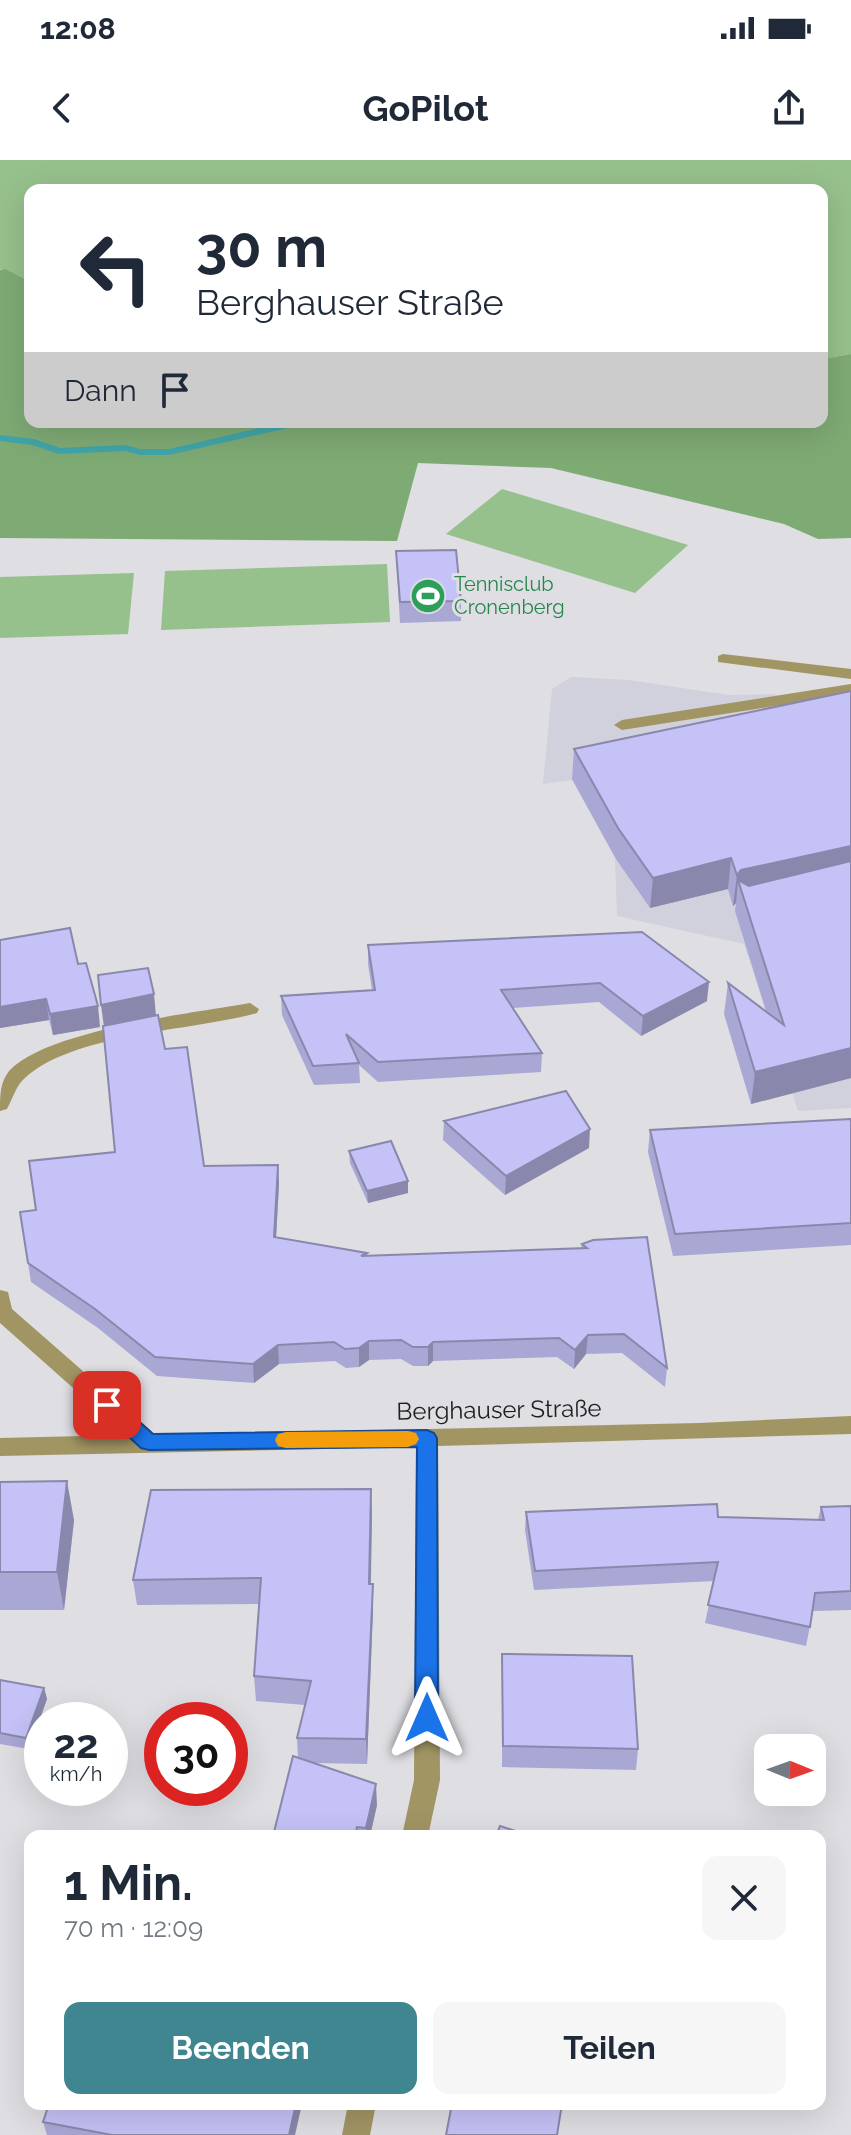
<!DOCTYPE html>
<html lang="de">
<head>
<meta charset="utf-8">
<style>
	:root { --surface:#fff; --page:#f6f6f7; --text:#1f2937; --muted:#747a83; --accent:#3f8690 }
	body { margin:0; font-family:Raleway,sans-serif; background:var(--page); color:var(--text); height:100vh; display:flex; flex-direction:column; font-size:30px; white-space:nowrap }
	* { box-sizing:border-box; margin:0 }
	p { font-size:26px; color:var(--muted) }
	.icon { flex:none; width:44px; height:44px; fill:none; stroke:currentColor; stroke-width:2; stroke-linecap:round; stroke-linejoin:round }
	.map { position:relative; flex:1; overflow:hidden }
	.panel { position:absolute; left:24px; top:1670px; width:802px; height:280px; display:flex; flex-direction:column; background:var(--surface); border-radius:16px; box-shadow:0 8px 32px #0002 }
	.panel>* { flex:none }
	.top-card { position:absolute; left:24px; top:24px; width:804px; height:244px; border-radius:16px; box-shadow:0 8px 32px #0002; background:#fff; color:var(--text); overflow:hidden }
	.needle { width:52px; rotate:91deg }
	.controls { position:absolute; left:754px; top:1574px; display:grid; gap:16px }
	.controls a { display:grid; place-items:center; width:72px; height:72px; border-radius:16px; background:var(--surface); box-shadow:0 8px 32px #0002; font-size:40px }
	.speed { position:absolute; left:24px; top:1542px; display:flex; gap:16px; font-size:40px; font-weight:700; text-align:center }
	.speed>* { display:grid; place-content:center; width:104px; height:104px; border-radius:50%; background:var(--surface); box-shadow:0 8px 32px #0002; line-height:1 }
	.speed small { font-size:20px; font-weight:400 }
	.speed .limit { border:12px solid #d22; background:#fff; color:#111 }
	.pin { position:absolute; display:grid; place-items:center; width:68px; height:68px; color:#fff; margin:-34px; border-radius:16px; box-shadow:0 4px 12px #0006 }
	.me { position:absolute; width:88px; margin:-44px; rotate:0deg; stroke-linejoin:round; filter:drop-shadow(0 0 6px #0008) }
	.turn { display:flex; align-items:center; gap:28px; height:168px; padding:0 40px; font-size:36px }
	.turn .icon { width:104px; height:104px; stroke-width:2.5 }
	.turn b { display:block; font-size:56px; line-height:68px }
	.then { display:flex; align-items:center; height:76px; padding:0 40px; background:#0003; gap:16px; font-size:30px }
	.round { display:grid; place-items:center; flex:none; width:84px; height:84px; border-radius:16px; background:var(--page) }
	.overview { display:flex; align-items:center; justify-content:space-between; height:136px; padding:0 40px }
	h1 { font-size:48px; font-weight:700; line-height:60px }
	.cta { display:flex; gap:16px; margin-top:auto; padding:16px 40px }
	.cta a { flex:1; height:92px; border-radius:16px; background:var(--accent); color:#fff; font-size:32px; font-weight:700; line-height:92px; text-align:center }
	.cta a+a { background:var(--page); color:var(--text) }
	.status { display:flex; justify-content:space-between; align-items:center; height:56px; padding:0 40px; background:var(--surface); direction:ltr }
	.status svg { height:22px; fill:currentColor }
	header { display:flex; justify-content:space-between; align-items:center; height:104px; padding:0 40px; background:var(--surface); font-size:36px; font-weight:700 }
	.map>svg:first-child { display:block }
	.built { fill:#d1d1dd }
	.green { fill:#96c08c }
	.forest { fill:#7eaa74 }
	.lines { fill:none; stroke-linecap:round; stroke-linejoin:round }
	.stream { fill:#41a5a8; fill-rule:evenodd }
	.minor { fill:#a29564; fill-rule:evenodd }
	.wall { fill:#a9a7d4 }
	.shaded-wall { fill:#8988ac }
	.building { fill:#c4c2f6; stroke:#8988ac; stroke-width:2 }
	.route { fill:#1a73e8; stroke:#114b97; stroke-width:2 }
	.slow { fill:#f59e0b }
	.labels { text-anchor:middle; stroke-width:6; stroke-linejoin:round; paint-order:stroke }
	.far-leisure-label { font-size:20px; fill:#27864d; stroke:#dedee3; text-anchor:start }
	.street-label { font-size:24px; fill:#1f1f21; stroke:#dedee3 }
</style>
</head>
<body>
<div class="status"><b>12:08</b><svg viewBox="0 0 49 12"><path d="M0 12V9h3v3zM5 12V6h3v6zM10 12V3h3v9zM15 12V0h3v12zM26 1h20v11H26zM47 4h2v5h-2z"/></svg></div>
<header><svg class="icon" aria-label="back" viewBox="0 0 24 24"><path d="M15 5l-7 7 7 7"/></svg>GoPilot<svg class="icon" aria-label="share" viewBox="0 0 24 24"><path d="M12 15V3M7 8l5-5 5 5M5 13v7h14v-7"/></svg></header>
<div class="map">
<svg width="851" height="1975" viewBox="0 0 851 1975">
	<rect width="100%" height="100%" fill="#dedee3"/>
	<path class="built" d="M571,517l58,3 100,15 44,-1 78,25v389l-53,3 -54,-167 -127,-28 -2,-58 -43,-78 -29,4 9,-95z"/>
	<g class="green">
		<path d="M0,0h851v194l-29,5v-169h-792v92l-30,-13z"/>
		<path d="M502,329l186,56 -53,48 -189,-59z"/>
		<path d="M387,404l3,58 -229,8 4,-59z"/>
		<path d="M134,413l-6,61 -128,4v-61z"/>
	</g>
	<path class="forest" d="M5,109l25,13v140h792v-63l29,-5v184l-33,1 -34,-15 -233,-56 -133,-5 -21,78 -397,-3v-268z"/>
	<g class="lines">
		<path class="stream" d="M285,262h29l-145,33h-29l-15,-4 -66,3 -27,-9 -32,-4v-6l34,4 26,9 65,-3 15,4h29z"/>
		<g class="minor">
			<path d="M723,494l128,15v10l-133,-17v-6z"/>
			<path d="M851,524v10l-229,36 -8,-5 8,-5z"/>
			<path d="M250,843l9,6 -2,4c-65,18 -181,20 -231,64 -10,8 -13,21 -19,32l-7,2c0,-16 0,-28 9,-40 38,-41 185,-58 241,-68z"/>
			<path d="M0,1130l8,2 4,17 144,126 543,-12 152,-7v18l-413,12 2,334 -12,56h-26l12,-56 2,-333 -416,9v-18l126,-3 -126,-112z"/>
			<path d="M348,1944h28l-6,31h-28z"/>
		</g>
	</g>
	<g class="wall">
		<path d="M396,391l65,50v20l-61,2z"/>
		<path d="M851,531v387l-100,26 -27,-90 4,-31 38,28 -31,-100 1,-8 -3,3 -5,-17 -78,19 -34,-49 -44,-80 2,-30z"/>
		<path d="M368,785l339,56 -66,35 -42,-34 -86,6 29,45 -1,19 -163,10 -19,-17 1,18 -46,2 -32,-70 -1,-19 91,-6 -4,-26z"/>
		<path d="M78,804l22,63 -47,8 -4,-15 -49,8z"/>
		<path d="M156,856l9,33 39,117 74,-1 1,19 -3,54 91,15 1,3 213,-8 1,-4 11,-4 74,128 -2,19 -43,-34 -36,1 -12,15 -17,-12 -124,4 -5,5h-15l-12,-7 -32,1 -10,7 -13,1 -11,-7 -56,3 -25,19 -97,-7 -59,-48 -67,-46 -3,-19 8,-53 79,-58z"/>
		<path d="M851,959v126l-178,11 -25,-104 2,-22z"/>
		<path d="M444,961l145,27 -84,47 -62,-55z"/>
		<path d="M349,991l59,30v12l-40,10 -18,-40z"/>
		<path d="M0,1322l74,38 -10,90h-64z"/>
		<path d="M851,1346v104l-38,1 -7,35 -101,-23 9,-42 -180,9 -9,-60 1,-18 292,8 3,-13z"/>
		<path d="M372,1354l-1,70h2v25l-6,155 -53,-1 63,42 -7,31h-97l25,-78 -1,-20 8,-33 -49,-4 -2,-25 5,-72 -122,1 -4,-25z"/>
		<path d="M502,1494l136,95 -2,21 -134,-3z"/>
		<path d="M0,1520l44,8 3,11 -18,50 -29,-5z"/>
		<path d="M43,1962l252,13h-248z"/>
	</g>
	<g class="shaded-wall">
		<path d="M851,686v30l-107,24 -6,-20 -2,23 -3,3 4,-31 4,-5z"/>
		<path d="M731,698l-3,31 -78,19 3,-30z"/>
		<path d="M709,822l-2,19 -66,35 2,-20z"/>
		<path d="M154,834l2,22 -52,11 -3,-22z"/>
		<path d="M46,839l3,21 -49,8v-21z"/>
		<path d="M98,846l2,21 -47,8 -3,-21z"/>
		<path d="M851,888v30l-100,26 4,-32z"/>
		<path d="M590,969l-1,19 -84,47 1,-19z"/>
		<path d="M278,1005l1,19 -4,72 -1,-19z"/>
		<path d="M408,1021v12l-40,10 -1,-12z"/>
		<path d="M588,1175l-2,19 -12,15 1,-19z"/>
		<path d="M369,1181v19l-10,7v-19z"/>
		<path d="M433,1182v19l-5,5v-19z"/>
		<path d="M278,1185l1,19 -25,19 -1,-19z"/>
		<path d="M67,1321l7,39 -10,90 -7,-38z"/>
		<path d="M371,1329l1,25 -2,96 -1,-26z"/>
		<path d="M373,1424v25l-6,155 -1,-25z"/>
		<path d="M44,1528l3,11 -18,50 -3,-11z"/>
		<path d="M376,1624l1,21 -7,31h-3l-1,-8z"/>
		<path d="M296,1944h6l-7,31h-6z"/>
	</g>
	<g class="building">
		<path d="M456,390l5,51 -61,1 -4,-51z"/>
		<path d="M851,531v155l-110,24 -4,5 -6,-17 -78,20 -35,-50 -44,-79z"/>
		<path d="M851,701v187l-96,24 -27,-89 56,42 -46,-145 11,6z"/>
		<path d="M70,768l8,36 8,-1 12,43 -48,8 -4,-15 -46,8v-67z"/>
		<path d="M642,772l67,50 -66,34 -43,-33 -99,7 41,63 -164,9 -32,-28 13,29 -46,3 -32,-70 94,-6 -7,-45z"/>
		<path d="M148,808l6,26 -53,11 -3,-30z"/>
		<path d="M158,855l7,34 22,-2 17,119 74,-1 -4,72 93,16 -6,3 226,-8 -5,-4 11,-4 54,-3 20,131 -43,-34 -36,1 -13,15 -16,-12 -126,4 -5,5h-15l-12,-7 -32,1 -10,7 -14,1 -11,-7 -56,3 -25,19 -98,-7 -60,-48 -67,-46 -8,-51 16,-2 -7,-49 86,-9 -12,-126z"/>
		<path d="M566,931l24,38 -84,47 -62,-55z"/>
		<path d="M851,959v104l-176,11 -25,-104z"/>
		<path d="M391,981l17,40 -41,10 -18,-40z"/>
		<path d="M67,1321l-10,91h-57v-90z"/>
		<path d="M371,1329l-2,95h4l-7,155 -69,-1 14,-57 -57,-5 7,-98 -128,2 18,-90z"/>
		<path d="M717,1344l1,13 106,3 -3,-13 30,-1v85l-36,2 -5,34 -102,-22 10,-43 -183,9 -9,-59z"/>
		<path d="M502,1494l130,2 6,93 -135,-3z"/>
		<path d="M0,1520l44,8 -18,50 -26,-5z"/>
		<path d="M293,1596l83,28 -10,44 -9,-1 -2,9h-82z"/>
		<path d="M500,1666l31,10h-35z"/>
		<path d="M49,1944h247l-7,31h-177l-69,-13z"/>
		<path d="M452,1944h110l-5,31h-111z"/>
	</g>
	<path class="route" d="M107,1237l7,2 39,35 274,-4 7,3 3,5 1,280 -3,7 -8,3 -8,-3 -4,-7 2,-271 -268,3 -8,-2 -41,-38 -3,-5 3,-6z"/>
	<path class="slow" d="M408,1271l8,2 3,6 -3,5 -8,3 -122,1 -8,-2 -3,-6 3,-6 8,-2z"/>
	<defs>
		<symbol id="stadium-disc" viewBox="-11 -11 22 22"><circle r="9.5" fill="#2e9e5b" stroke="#dedee3"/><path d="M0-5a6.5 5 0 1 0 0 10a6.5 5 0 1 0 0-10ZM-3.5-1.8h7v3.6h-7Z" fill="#fff"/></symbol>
	</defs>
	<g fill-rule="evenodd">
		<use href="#stadium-disc" x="408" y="416" width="40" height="40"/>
	</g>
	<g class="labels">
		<g class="far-leisure-label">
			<text x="454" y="431">Tennisclub<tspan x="454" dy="23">Cronenberg</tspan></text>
		</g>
		<g class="street-label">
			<text transform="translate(499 1250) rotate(-1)" y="8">Berghauser Straße</text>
		</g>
	</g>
</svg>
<div class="controls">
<a><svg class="needle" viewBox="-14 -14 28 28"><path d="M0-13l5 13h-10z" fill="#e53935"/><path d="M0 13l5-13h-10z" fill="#747a83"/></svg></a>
</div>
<div class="speed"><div>22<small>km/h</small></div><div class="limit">30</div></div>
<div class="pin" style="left:107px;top:1245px;background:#d93025"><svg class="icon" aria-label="arrive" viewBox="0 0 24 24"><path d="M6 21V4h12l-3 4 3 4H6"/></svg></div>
<svg class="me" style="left:427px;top:1558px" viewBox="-20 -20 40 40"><path d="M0-17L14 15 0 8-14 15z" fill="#1a73e8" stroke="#fff" stroke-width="4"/></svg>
<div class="top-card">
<div class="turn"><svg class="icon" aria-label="left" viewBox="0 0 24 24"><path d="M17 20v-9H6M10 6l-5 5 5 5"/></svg><div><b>30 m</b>Berghauser Straße</div></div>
<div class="then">Dann<svg class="icon" aria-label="arrive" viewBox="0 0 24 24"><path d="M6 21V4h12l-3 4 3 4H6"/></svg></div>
</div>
<section class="panel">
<div class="overview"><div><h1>1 Min.</h1><p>70 m · 12:09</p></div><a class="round"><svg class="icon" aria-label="close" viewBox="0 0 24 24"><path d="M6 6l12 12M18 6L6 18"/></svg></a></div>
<div class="cta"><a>Beenden</a><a>Teilen</a></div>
</section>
</div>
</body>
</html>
